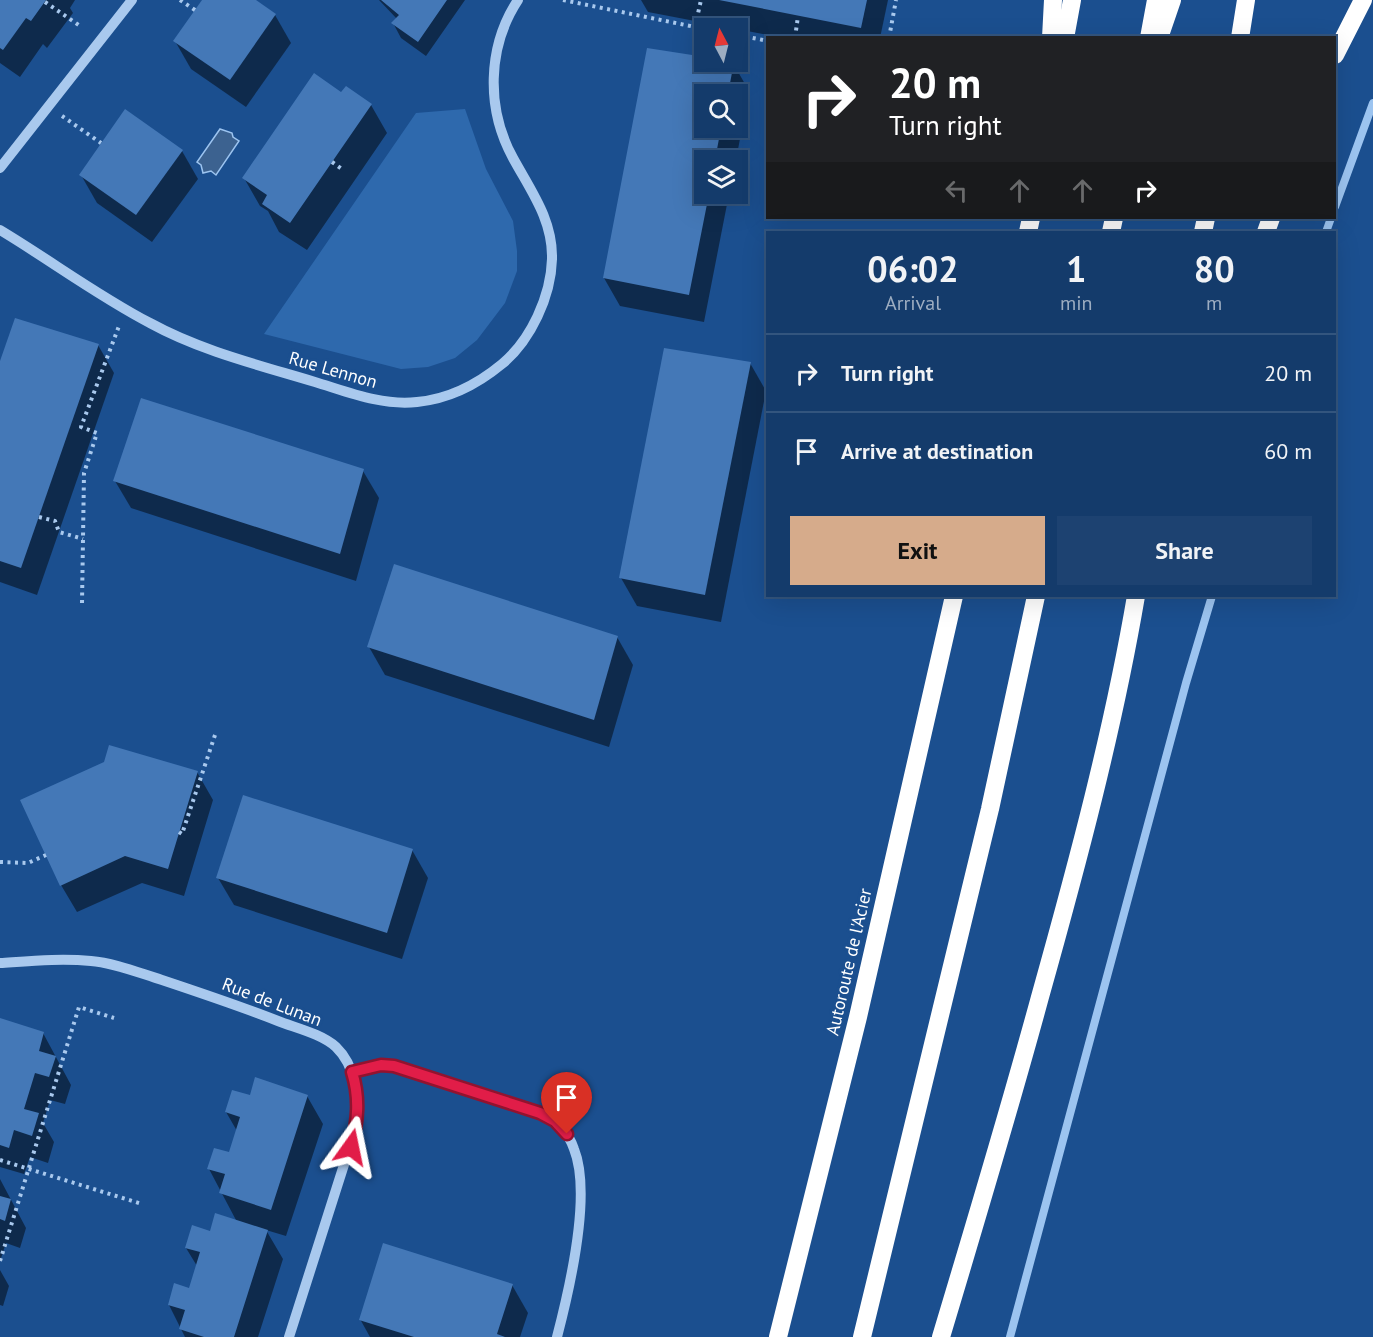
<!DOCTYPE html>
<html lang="en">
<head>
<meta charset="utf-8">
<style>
	:root { --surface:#143b6b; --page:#1d4271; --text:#f1f3f6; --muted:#9dadc1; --line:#33557e; --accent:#d6ab8b }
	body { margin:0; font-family:"PT Sans",sans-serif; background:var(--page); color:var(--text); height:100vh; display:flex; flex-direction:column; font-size:22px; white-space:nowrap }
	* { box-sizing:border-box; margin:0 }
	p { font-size:20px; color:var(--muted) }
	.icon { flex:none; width:33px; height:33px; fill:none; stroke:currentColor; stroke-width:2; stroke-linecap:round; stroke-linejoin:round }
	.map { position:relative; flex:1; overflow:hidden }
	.details { position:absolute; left:766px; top:231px; width:570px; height:366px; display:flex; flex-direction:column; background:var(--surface); border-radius:0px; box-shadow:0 6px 24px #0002,0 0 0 2px var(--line) }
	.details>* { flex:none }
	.guide { position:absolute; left:766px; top:36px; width:570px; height:183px; border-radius:0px; box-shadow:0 6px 24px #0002,0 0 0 2px var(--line); background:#202124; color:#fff; overflow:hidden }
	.needle { width:39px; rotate:353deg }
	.tools { position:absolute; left:694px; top:18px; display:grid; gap:12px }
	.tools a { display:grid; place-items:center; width:54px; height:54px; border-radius:0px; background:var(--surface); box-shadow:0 6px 24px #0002,0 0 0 2px var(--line); font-size:30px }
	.pin { position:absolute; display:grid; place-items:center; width:51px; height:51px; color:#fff; margin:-62px -26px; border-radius:50% 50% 50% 0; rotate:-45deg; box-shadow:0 0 6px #0007 }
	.pin .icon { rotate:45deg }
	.me { position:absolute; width:66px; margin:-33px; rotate:12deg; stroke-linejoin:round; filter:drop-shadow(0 0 4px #0008) }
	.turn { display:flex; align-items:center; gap:21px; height:126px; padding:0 24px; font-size:27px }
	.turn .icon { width:78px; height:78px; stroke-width:2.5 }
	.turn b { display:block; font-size:42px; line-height:51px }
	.lanes { display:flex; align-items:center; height:57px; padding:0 24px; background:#0003; justify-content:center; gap:30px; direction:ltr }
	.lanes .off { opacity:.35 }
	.eta { display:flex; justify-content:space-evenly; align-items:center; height:102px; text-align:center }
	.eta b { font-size:36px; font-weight:600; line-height:42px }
	.action { display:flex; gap:12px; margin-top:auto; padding:12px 24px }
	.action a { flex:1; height:69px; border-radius:0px; background:var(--accent); color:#111; font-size:24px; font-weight:600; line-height:69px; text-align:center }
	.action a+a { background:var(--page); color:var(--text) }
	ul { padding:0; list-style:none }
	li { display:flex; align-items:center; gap:18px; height:78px; padding:0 24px; border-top:2px solid var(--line) }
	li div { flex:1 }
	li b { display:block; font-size:22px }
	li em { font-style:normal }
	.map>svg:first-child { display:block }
	.green { fill:#2e69ad }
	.water { fill:#3c6290; stroke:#9cc4f0; stroke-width:1.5 }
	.shadow { fill:#0007; fill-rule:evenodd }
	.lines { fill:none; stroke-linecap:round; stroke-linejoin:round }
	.stream { stroke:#9cc4f0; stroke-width:8 }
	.building { fill:#4478b7 }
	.path { stroke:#a9c9ee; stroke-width:4; stroke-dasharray:3 4.5; stroke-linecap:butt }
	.minor { stroke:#a9c9ee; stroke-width:10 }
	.highway { stroke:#fff; stroke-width:18 }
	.route-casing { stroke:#92132f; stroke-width:15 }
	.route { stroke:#e11d48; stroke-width:10 }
	.labels { text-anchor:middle; stroke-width:6; stroke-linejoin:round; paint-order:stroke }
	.street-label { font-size:18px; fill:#fff; stroke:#1b4f8f }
</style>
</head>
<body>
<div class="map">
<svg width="1373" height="1337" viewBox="0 0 1373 1337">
	<rect width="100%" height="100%" fill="#1b4f8f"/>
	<path class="green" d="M465,109l21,60 27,52 4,30v20l-12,32 -28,37 -22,18 -27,9 -27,2 -137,-35 152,-221z"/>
	<path class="water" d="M220,129l12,4 1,4 6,4 -23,34 -5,-4 -8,2 -2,-8 -4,-3z"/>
	<g class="shadow">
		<path d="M0,0h75l-5,8 3,5 -26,35 -4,-4 -23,33 -20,-14z"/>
		<path d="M203,0h50l22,15 16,28 -45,64 -55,-38 -16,-28z"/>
		<path d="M379,0h86l-39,56 -25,-18 -8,-15 4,-4z"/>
		<path d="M641,0h247l-8,38h-96l-136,-26z"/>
		<path d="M705,59v3l28,1 16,28 -13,69h-31v34h24l-25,128 -84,-16 -16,-28zM705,94h33v34h-33z"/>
		<path d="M346,88l25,17 16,28 -80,117 -28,-18 -11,-21 -8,-5 -16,-28z"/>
		<path d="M182,151l16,28 -46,63 -55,-39 -16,-28z"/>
		<path d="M98,345l16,28 -77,222 -37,-13v-216z"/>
		<path d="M750,363l16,28 -45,231 -84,-16 -16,-28z"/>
		<path d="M363,471l16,27 -23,83 -225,-73 -16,-27z"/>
		<path d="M617,637l16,28 -24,82 -224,-72 -16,-28z"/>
		<path d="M197,772l16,28 -29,96 -42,-13 -65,29 -16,-27z"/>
		<path d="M412,850l16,28 -26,81 -168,-54 -16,-27z"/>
		<path d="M0,1020l43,13 28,52 -6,19 -15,-4 -7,23 11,19 -6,21 -18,-6 -6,17 -24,-7z"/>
		<path d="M307,1096l16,28 -37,112 -20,-6 17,29 -25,78h-73l-16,-32 21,-15 7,-24 -11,-18 25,-16 26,-10 -28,-53 21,-15 7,-23 -11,-19 25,-15z"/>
		<path d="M0,1179l26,49 -6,20 -14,-5 -6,18z"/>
		<path d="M0,1270l9,16 -6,20 -3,-1z"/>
		<path d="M512,1285l16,28 -8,24h-150l-10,-18z"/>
	</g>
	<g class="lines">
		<g class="stream">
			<path d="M1335,207l38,-104"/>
			<path d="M1326,232l5,-14"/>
			<path d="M1010,1337l176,-654 26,-87"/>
		</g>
	</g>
	<g class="building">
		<path d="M0,0h46l-15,21 -5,-3 -23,32 -3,-2z"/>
		<path d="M202,0h54l20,14 -46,66 -57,-39z"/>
		<path d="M381,0h66l-29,42 -27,-19 8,-8z"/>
		<path d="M719,0h148l-6,28z"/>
		<path d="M647,48l58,9v5h29l-6,32h-23v34h16l-6,32h-10v34h4l-20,101 -86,-17z"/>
		<path d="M314,73l27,19 5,-6 26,18 -82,119 -28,-19 5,-9 -25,-17z"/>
		<path d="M125,109l58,41 -47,65 -57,-40z"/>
		<path d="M15,318l84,26 -78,224 -21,-7v-200z"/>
		<path d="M664,348l87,14 -46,233 -86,-17z"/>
		<path d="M141,398l223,71 -24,85 -227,-73z"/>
		<path d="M394,564l224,72 -24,84 -227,-73z"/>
		<path d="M109,745l89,26 -30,98 -43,-13 -65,30 -40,-86 84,-38z"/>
		<path d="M243,795l170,54 -26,84 -171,-55z"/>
		<path d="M0,1018l44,14 -5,19 17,5 -7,21 -14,-4 -11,36 15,4 -7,23 -18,-6 -5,18 -9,-3z"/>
		<path d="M255,1077l53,18 -37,115 -52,-17 6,-19 -18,-5 7,-21 15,4 11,-35 -15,-5 7,-22 18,5z"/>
		<path d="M0,1196l11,3 -6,22 -5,-2z"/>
		<path d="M215,1213l53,17 -34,107h-30l-25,-8 6,-19 -17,-5 6,-22 15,5 11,-36 -15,-4 7,-23 18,6z"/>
		<path d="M383,1243l130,41 -16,50 8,3h-91l-55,-17z"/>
	</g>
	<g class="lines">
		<g class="path">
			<path d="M180,0l15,10"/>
			<path d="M563,0l142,29"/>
			<path d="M45,2l35,24"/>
			<path d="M695,27l6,-27"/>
			<path d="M738,35l30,6"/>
			<path d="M795,38l3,-22"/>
			<path d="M889,38l7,-38"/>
			<path d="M62,116l39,27"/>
			<path d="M332,162l10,7"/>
			<path d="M39,517l16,4 4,11 24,7"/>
			<path d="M82,603l2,-130 13,-40 -16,-6 38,-101"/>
			<path d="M179,832l3,2 33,-99"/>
			<path d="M0,862l28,1 18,-8"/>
			<path d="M0,1160l142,44"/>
			<path d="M0,1261l79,-254 35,11"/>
		</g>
		<g class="minor">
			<path d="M0,168l132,-168"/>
			<path d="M0,230c50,30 98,66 150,93 51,28 109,42 165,59 33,10 67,24 102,20 32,-3 62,-19 85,-38 29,-24 49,-68 50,-105 1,-39 -21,-68 -39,-101 -27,-49 -26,-111 5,-158"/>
			<path d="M0,963c30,-2 61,-5 91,-2 24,2 48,12 71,19 39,13 78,26 116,41 18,7 44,13 58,26 21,20 22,51 21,77l-68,213"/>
			<path d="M352,1072l29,-7 13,1 146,47c16,8 28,18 34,36 18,45 -5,142 -17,188"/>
		</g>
		<g class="highway">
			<path d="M1051,38l2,-38"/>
			<path d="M1065,38l7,-38"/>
			<path d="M1149,38l7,-38"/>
			<path d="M1159,38l13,-38"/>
			<path d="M1240,38l6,-38"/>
			<path d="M1335,55l28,-55"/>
			<path d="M1028,232l3,-14"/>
			<path d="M1111,232l3,-14"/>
			<path d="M1203,232l3,-14"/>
			<path d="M1266,232l5,-14"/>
			<path d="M778,1337l80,-320 96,-421"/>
			<path d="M862,1337l128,-528 46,-213"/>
			<path d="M941,1337c34,-113 68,-226 99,-340 37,-132 73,-266 96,-401"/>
		</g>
	</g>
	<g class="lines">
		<defs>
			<path id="route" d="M351,1147c7,-26 9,-49 1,-75l29,-7 13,1 146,47 15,8 12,13"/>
		</defs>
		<use href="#route" class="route-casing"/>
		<use href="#route" class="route"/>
	</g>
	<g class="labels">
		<g class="street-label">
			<text transform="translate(333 370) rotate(16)" y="6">Rue Lennon</text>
			<text transform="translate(849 962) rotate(-77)" y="6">Autoroute de l'Acier</text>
			<text transform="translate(272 1002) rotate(21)" y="6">Rue de Lunan</text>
		</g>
	</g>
</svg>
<div class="tools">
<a><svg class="needle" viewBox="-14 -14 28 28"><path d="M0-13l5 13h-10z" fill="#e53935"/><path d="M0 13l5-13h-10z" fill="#9dadc1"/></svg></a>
<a><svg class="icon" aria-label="search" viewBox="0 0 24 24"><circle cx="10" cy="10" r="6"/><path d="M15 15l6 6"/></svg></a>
<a><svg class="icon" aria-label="layers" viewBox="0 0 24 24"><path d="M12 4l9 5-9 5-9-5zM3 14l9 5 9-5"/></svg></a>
</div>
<div class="pin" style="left:567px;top:1134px;background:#d93025"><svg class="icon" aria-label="arrive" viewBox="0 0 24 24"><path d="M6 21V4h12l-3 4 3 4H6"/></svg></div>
<svg class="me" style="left:351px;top:1147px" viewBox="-20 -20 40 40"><path d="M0-17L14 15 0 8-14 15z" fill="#e11d48" stroke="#fff" stroke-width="4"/></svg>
<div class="guide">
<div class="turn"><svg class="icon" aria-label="right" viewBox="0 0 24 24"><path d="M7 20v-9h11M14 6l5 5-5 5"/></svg><div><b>20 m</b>Turn right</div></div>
<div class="lanes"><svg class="icon off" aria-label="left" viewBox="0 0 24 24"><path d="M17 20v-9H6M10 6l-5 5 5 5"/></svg><svg class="icon off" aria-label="ahead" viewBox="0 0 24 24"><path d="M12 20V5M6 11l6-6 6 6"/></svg><svg class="icon off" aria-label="ahead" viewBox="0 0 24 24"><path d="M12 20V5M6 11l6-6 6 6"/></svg><svg class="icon" aria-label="right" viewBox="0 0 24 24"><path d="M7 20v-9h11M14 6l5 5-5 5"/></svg></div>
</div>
<section class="details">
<div class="eta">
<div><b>06:02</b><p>Arrival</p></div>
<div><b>1</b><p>min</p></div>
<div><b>80</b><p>m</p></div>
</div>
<ul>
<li><svg class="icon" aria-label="right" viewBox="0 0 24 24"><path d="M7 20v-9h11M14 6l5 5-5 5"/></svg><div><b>Turn right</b></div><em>20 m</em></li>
<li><svg class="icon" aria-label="arrive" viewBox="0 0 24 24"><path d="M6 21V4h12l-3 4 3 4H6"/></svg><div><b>Arrive at destination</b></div><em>60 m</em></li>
</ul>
<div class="action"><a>Exit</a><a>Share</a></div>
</section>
</div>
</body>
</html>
